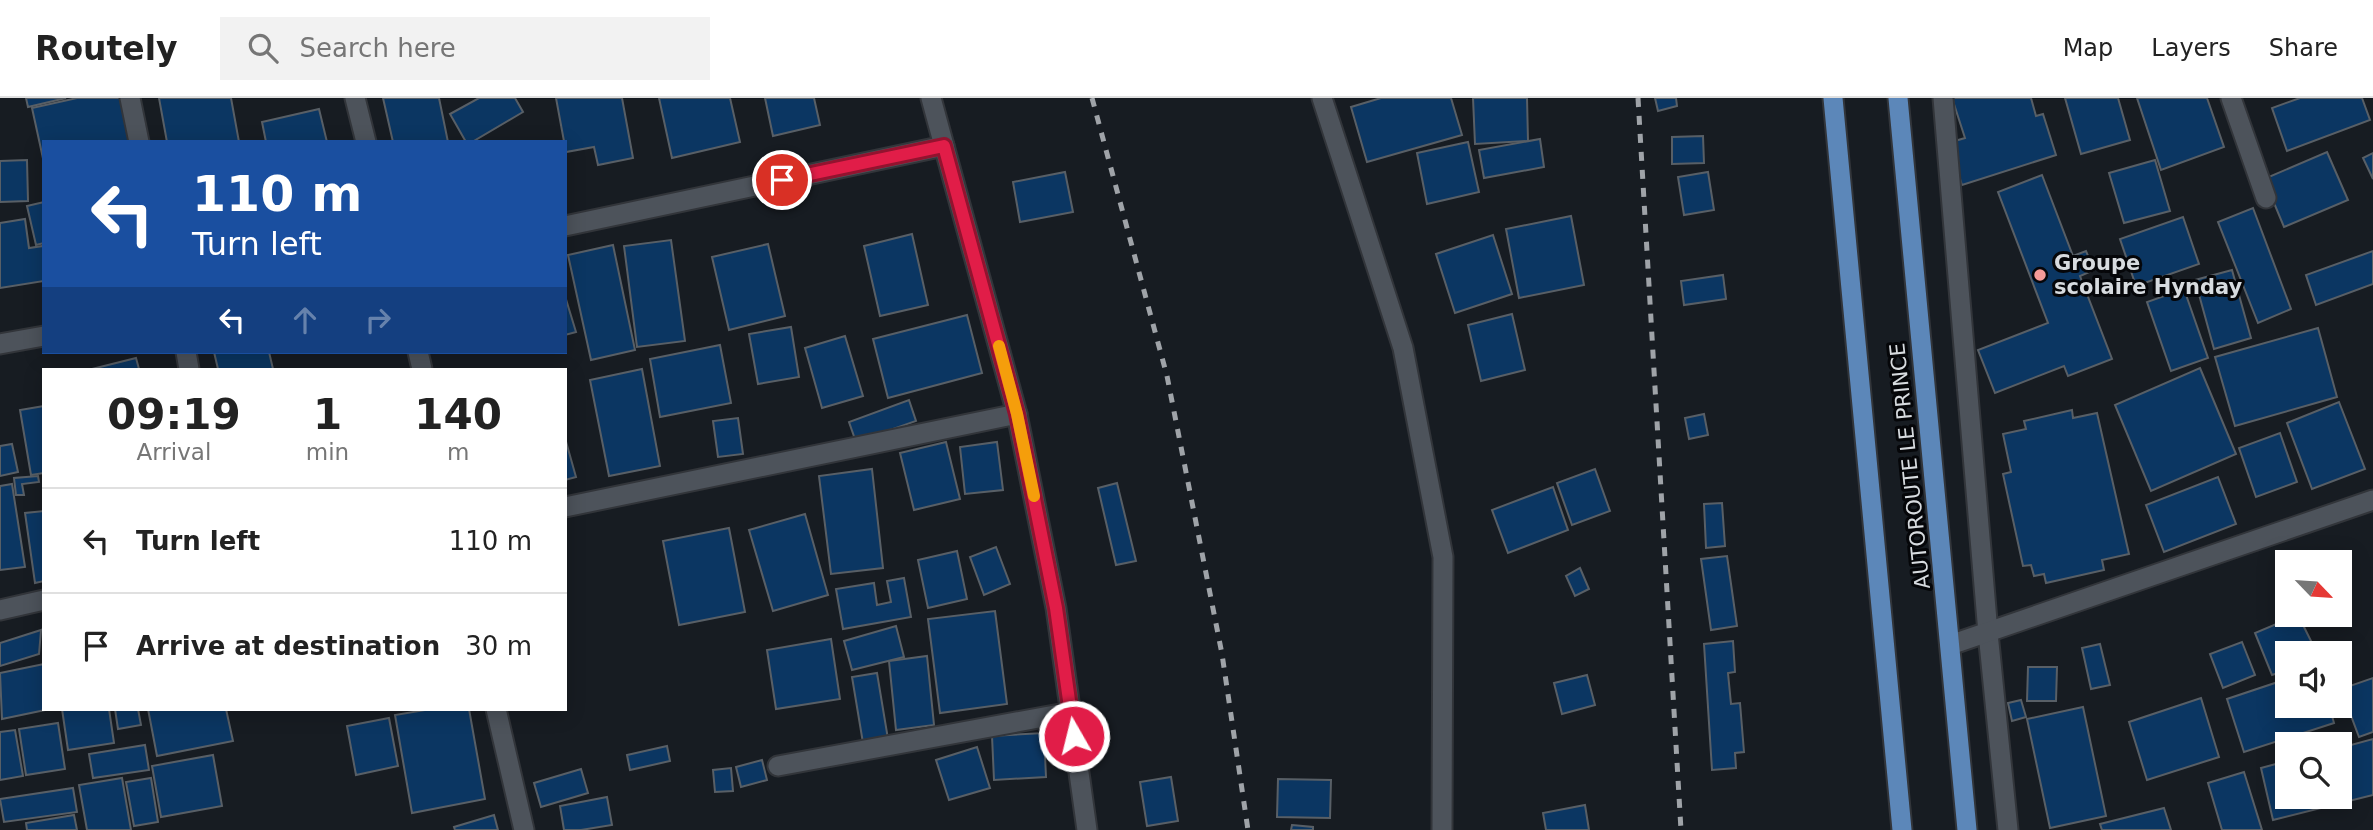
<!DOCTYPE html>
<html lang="en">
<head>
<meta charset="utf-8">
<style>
	:root { --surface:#fff; --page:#f2f2f2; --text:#222; --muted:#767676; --line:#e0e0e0 }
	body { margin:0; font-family:"DejaVu Sans",sans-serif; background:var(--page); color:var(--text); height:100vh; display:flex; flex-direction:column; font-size:26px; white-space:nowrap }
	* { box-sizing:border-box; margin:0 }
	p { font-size:23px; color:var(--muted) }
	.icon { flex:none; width:38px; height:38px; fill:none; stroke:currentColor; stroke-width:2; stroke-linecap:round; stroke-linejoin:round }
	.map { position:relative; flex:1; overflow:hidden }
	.panel { position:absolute; left:42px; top:270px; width:525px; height:343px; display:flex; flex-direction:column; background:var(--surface); border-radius:0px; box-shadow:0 4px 18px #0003 }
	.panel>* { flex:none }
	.guide { position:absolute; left:42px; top:42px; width:525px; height:214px; border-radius:0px; box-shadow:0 4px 18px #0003; background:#1a4fa0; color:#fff; overflow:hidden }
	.needle { width:46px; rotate:115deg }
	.buttons { position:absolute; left:2275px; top:452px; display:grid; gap:14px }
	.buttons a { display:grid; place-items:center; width:77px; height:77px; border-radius:0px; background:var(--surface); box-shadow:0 4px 18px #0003; font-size:35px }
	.pin { position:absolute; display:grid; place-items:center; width:60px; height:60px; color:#fff; margin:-30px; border:4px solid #fff; border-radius:50%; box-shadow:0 2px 7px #0007 }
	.me { position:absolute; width:77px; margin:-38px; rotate:352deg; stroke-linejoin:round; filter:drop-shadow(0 0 5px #0008) }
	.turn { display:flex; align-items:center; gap:24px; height:147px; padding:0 35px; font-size:32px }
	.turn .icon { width:91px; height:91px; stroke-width:2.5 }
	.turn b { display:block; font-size:49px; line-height:60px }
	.lanes { display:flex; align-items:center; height:66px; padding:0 35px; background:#0003; justify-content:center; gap:35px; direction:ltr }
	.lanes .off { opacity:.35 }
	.eta { display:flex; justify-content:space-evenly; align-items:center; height:119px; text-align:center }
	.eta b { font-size:42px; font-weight:800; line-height:49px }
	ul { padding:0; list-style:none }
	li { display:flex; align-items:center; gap:21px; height:105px; padding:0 35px; border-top:2px solid var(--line) }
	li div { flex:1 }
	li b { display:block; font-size:26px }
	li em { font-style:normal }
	header { display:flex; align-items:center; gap:42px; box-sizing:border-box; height:98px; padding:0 35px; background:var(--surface); border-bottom:2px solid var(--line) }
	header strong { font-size:33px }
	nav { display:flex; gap:38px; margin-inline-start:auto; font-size:24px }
	.search { width:490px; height:63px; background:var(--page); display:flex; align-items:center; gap:18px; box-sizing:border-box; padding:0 24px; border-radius:0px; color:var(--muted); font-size:26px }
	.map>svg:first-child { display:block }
	.building { fill:#0b3662; stroke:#585f66; stroke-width:2 }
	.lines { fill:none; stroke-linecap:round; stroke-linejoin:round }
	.minor-casing { stroke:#32353a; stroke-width:23 }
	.primary-casing { stroke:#32353a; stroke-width:23 }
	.minor { stroke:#4d535b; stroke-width:19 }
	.primary { stroke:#5c87b9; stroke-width:19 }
	.rail { stroke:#9fa3a8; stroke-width:5; stroke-dasharray:9 9; stroke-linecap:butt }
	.route-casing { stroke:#92132f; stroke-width:18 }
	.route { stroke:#e11d48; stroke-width:12 }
	.slow { stroke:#f59e0b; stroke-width:12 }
	.poi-dot { fill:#f59b99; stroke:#050609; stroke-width:2.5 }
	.labels { text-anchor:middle; stroke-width:6; stroke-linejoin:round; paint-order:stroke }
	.poi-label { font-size:21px; font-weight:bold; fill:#d7dbdf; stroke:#050609; text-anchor:start }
	.street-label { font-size:21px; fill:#d7dbdf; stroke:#050609 }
</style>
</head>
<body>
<header>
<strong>Routely</strong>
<div class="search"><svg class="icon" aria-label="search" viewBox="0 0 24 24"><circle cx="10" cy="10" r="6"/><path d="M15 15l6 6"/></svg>Search here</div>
<nav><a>Map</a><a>Layers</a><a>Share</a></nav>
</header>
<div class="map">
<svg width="2373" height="732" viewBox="0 0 2373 732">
	<rect width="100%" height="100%" fill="#171c22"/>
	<g class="building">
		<path d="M26,0h40l-38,9z"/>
		<path d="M77,0h43l9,44h-85v21l-12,-55z"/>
		<path d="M159,0h72l8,44h-72z"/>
		<path d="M383,0h56l9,44h-55z"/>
		<path d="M479,0h36l8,14 -51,30h-6l-16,-28z"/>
		<path d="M556,0h66l11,60 -35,7 -4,-18 -28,5z"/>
		<path d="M659,0h71l10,44 -68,16z"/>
		<path d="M765,0h49l6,27 -47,11z"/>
		<path d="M1381,0h70l11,37 -95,27 -16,-55z"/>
		<path d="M1473,0h54l1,43 -53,3z"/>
		<path d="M1655,0h21l1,8 -19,5z"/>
		<path d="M1952,0h79l5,18 7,-2 13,41 -94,30 -14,-42 17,-5z"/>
		<path d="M2065,0h53l12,42 -49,14z"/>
		<path d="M2137,0h70l17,49 -63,23z"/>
		<path d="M2300,0h62l8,22 -83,31 -15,-43z"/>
		<path d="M319,11l8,33h-61l-4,-20z"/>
		<path d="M1703,38l1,27 -32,1v-27z"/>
		<path d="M1540,41l4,28 -60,11 -5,-28z"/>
		<path d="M1468,44l11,50 -52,12 -10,-51z"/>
		<path d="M2327,54l21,48 -64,27 -20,-48z"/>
		<path d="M2373,55v26l-10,-21z"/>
		<path d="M27,62l1,41 -28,1v-41z"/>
		<path d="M2155,62l15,51 -46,12 -15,-50z"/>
		<path d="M1065,74l8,40 -53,10 -7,-40z"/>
		<path d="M1708,74l6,38 -30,5 -6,-38z"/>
		<path d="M2042,77l31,81 13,-5 8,19 -14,6 32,83 -44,17 -4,-10 -69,27 -17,-43 70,-27 -50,-131z"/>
		<path d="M44,104v41l-8,2 -9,-39z"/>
		<path d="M2253,110l38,101 -33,14 -40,-101z"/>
		<path d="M1571,118l13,69 -65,13 -13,-69z"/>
		<path d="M2183,119l16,47 -63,22 -16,-47z"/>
		<path d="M25,121l4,29 14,-2 1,35 -44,7v-65z"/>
		<path d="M912,136l16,71 -48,11 -16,-70z"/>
		<path d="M1493,137l19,59 -57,19 -19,-59z"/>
		<path d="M671,142l14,101 -48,6 -13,-101z"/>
		<path d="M768,146l17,72 -56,14 -17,-73z"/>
		<path d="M613,147l22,105 -44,10 -23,-105z"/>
		<path d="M2373,153v33l-57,21 -10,-30z"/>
		<path d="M2232,172l19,68 -37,11 -19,-69z"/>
		<path d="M1723,177l3,24 -42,6 -3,-24z"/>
		<path d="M2184,191l24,69 -37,13 -24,-69z"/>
		<path d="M565,198l11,36 -11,3z"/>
		<path d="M1512,216l13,56 -44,11 -13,-56z"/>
		<path d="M967,217l15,58 -94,25 -15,-59z"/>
		<path d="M791,229l8,50 -41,7 -9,-50z"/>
		<path d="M2318,230l19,69 -102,29 -20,-69z"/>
		<path d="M845,238l18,60 -41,12 -17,-60z"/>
		<path d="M720,247l11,58 -71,14 -10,-58z"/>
		<path d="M214,254h55l4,17h-55z"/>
		<path d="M136,260l3,11h-47z"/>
		<path d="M2200,270l36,86 -85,37 -36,-86z"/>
		<path d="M642,271l18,97 -51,10 -19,-96z"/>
		<path d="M909,302l7,21 -60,21 -7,-20z"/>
		<path d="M2339,304l26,67 -53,20 -25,-66z"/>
		<path d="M44,308v67l-13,2 -11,-65z"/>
		<path d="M2072,312l1,8 24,-5 32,141 -27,6 2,10 -58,13 -2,-9 -10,2 -3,-11 -8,1 -20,-92 8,-2 -8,-38 23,-5 -2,-8z"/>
		<path d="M1704,316l4,21 -19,4 -4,-21z"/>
		<path d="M738,320l5,36 -25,3 -5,-36z"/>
		<path d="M2280,335l17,49 -41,15 -17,-49z"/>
		<path d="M565,340l11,39 -11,3z"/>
		<path d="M946,344l14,57 -46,11 -14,-57z"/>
		<path d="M997,344l6,48 -38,4 -5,-47z"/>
		<path d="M12,346l6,28 -18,4v-30z"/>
		<path d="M872,371l11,99 -52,6 -12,-98z"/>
		<path d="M1595,371l15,42 -38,14 -15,-42z"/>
		<path d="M38,378l1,6 -17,2 2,11h-8l-2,-17z"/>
		<path d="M2218,379l18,47 -72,28 -18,-47z"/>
		<path d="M1117,385l19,78 -20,4 -18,-77z"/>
		<path d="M12,386l13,83 -25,3v-84z"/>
		<path d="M1553,389l15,43 -60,23 -16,-43z"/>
		<path d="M1722,405l3,43 -19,2 -2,-44z"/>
		<path d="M44,413v70l-9,2 -10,-70z"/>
		<path d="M805,416l23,81 -55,16 -24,-81z"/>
		<path d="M729,430l16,84 -66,13 -16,-84z"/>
		<path d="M996,449l14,37 -26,11 -14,-38z"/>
		<path d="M957,453l10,48 -39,9 -10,-48z"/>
		<path d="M1727,458l10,70 -26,4 -10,-71z"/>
		<path d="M1580,470l9,21 -14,7 -9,-20z"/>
		<path d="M904,480l7,39 -68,12 -7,-40 38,-6 3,22 14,-3 -4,-21z"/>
		<path d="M995,513l12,93 -67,9 -12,-94z"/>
		<path d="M2298,517l19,38h-30v17l-15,5 -17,-42z"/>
		<path d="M896,528l8,31 -52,13 -8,-29z"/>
		<path d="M41,532l-2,24 -39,12v-23z"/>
		<path d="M831,541l9,60 -64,10 -9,-59z"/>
		<path d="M1733,543l2,31 -7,1 3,31 9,-1 4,49 -9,1 1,15 -24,2 -8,-126z"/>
		<path d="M2242,544l13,33 -32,13 -13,-34z"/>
		<path d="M2100,546l10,41 -19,4 -9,-41z"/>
		<path d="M927,558l7,69 -38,5 -7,-69z"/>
		<path d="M44,566v45h6l-48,10 -2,-46z"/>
		<path d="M2028,569h29l-1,34h-29z"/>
		<path d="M877,575l11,66 -25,4 -11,-66z"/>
		<path d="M1587,577l8,30 -33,9 -8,-31z"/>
		<path d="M2373,580v54l-14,5 -18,-48z"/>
		<path d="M2287,581v26h42l5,18 -90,29 -17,-53z"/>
		<path d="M2201,600l18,59 -72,23 -18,-58z"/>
		<path d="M2021,602l5,17 -14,4 -4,-18z"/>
		<path d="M2083,609l23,109 -56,12 -23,-109z"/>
		<path d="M62,611h47l5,34 -46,7z"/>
		<path d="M115,611h23l3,16 -23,4z"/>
		<path d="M148,611h78l7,32 -76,15z"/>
		<path d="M431,611h38l16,90 -73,14 -17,-98z"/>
		<path d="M389,620l9,48 -42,9 -9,-49z"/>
		<path d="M58,625l7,46 -39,6 -7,-46z"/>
		<path d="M15,632l8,46 -23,4v-48z"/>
		<path d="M1044,635l2,44 -52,3 -2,-44z"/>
		<path d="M2373,641v56l-100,25 -12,-52 26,-7v35h53v-48z"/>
		<path d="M145,647l4,25 -56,8 -4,-24z"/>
		<path d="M667,648l3,15 -40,9 -3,-15z"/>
		<path d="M977,649l13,41 -41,12 -13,-40z"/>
		<path d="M213,657l9,51 -61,11 -9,-51z"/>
		<path d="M762,662l5,20 -26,7 -5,-20z"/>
		<path d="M731,670l2,23 -18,1 -2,-22z"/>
		<path d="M581,671l7,24 -47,14 -7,-24z"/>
		<path d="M2244,674l18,58h-40l-14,-47z"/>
		<path d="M1171,679l7,44 -31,5 -7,-44z"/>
		<path d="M122,680l9,52h-44l-8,-45z"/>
		<path d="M151,680l7,44 -24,4 -8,-44z"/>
		<path d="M1278,681l53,1 -1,38 -53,-1z"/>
		<path d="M73,690l4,24 -73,10 -4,-23z"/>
		<path d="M607,699l5,28 -31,5h-17l-4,-24z"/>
		<path d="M1585,707l4,25h-43l-3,-17z"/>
		<path d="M2164,710l7,22h-69l-2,-6z"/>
		<path d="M74,717l3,15h-50l-1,-7z"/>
		<path d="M494,717l4,15h-43l-1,-3z"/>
		<path d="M1292,727l21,2v3h-22z"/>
	</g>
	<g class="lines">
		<defs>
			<g id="minor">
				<path d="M130,0l9,44"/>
				<path d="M355,0l11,44"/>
				<path d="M931,0l86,316 39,194 31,222"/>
				<path d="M1322,0l81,250 40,209 -1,273"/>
				<path d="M1943,0l45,535 20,197"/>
				<path d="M2231,0l35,100"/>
				<path d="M565,128l379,-80"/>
				<path d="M0,246l44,-8"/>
				<path d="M186,254l3,17"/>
				<path d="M418,254l4,17"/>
				<path d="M565,409l452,-93"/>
				<path d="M0,512l44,-10"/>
				<path d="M1950,547l423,-145"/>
				<path d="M496,611l28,121"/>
				<path d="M778,668l293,-54"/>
			</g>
			<g id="primary">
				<path d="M1833,0l69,732"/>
				<path d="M1898,0l69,732"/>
			</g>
		</defs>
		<use href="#minor" class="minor-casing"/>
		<use href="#primary" class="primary-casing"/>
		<use href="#minor" class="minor"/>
		<use href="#primary" class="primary"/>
		<g class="rail">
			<path d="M1092,0l75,278 55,278 26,176"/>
			<path d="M1638,0l43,732"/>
		</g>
	</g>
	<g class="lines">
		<defs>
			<path id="route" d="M782,82l162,-34 73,268 39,194 18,128"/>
		</defs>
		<use href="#route" class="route-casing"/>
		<use href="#route" class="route"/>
		<path class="slow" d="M999,248l18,68 17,82"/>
	</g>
	<circle class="poi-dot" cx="2040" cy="177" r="7"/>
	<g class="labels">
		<g class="poi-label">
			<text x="2054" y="172">Groupe<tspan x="2054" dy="24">scolaire Hynday</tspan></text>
		</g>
		<g class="street-label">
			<text transform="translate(1910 368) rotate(-96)" y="7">AUTOROUTE LE PRINCE</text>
		</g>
	</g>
</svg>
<div class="buttons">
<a><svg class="needle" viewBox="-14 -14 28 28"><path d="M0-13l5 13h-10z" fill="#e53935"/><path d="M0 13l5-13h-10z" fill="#767676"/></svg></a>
<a><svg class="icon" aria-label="sound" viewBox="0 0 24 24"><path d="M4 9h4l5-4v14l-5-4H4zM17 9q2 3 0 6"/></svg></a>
<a><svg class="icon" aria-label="search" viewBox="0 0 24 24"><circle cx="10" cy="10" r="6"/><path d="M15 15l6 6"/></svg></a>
</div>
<div class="pin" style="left:782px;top:82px;background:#d93025"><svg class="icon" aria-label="arrive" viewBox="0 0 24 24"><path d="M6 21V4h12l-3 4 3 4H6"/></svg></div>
<svg class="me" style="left:1074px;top:638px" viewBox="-20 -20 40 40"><circle r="17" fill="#e11d48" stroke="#fff" stroke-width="3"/><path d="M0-11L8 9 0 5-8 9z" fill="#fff"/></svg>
<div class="guide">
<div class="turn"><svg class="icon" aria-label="left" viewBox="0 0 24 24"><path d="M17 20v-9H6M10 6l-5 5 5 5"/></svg><div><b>110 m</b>Turn left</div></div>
<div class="lanes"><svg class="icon" aria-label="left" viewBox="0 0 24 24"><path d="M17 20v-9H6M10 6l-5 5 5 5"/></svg><svg class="icon off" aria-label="ahead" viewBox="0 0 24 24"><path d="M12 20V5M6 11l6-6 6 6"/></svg><svg class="icon off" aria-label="right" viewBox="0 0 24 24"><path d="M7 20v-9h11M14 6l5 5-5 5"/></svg></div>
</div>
<section class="panel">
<div class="eta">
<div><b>09:19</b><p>Arrival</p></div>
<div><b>1</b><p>min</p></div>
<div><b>140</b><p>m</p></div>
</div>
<ul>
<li><svg class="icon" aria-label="left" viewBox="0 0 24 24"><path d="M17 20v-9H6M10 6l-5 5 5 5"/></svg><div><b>Turn left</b></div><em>110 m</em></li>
<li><svg class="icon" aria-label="arrive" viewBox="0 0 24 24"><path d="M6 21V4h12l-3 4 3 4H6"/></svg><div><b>Arrive at destination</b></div><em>30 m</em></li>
</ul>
</section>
</div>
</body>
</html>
